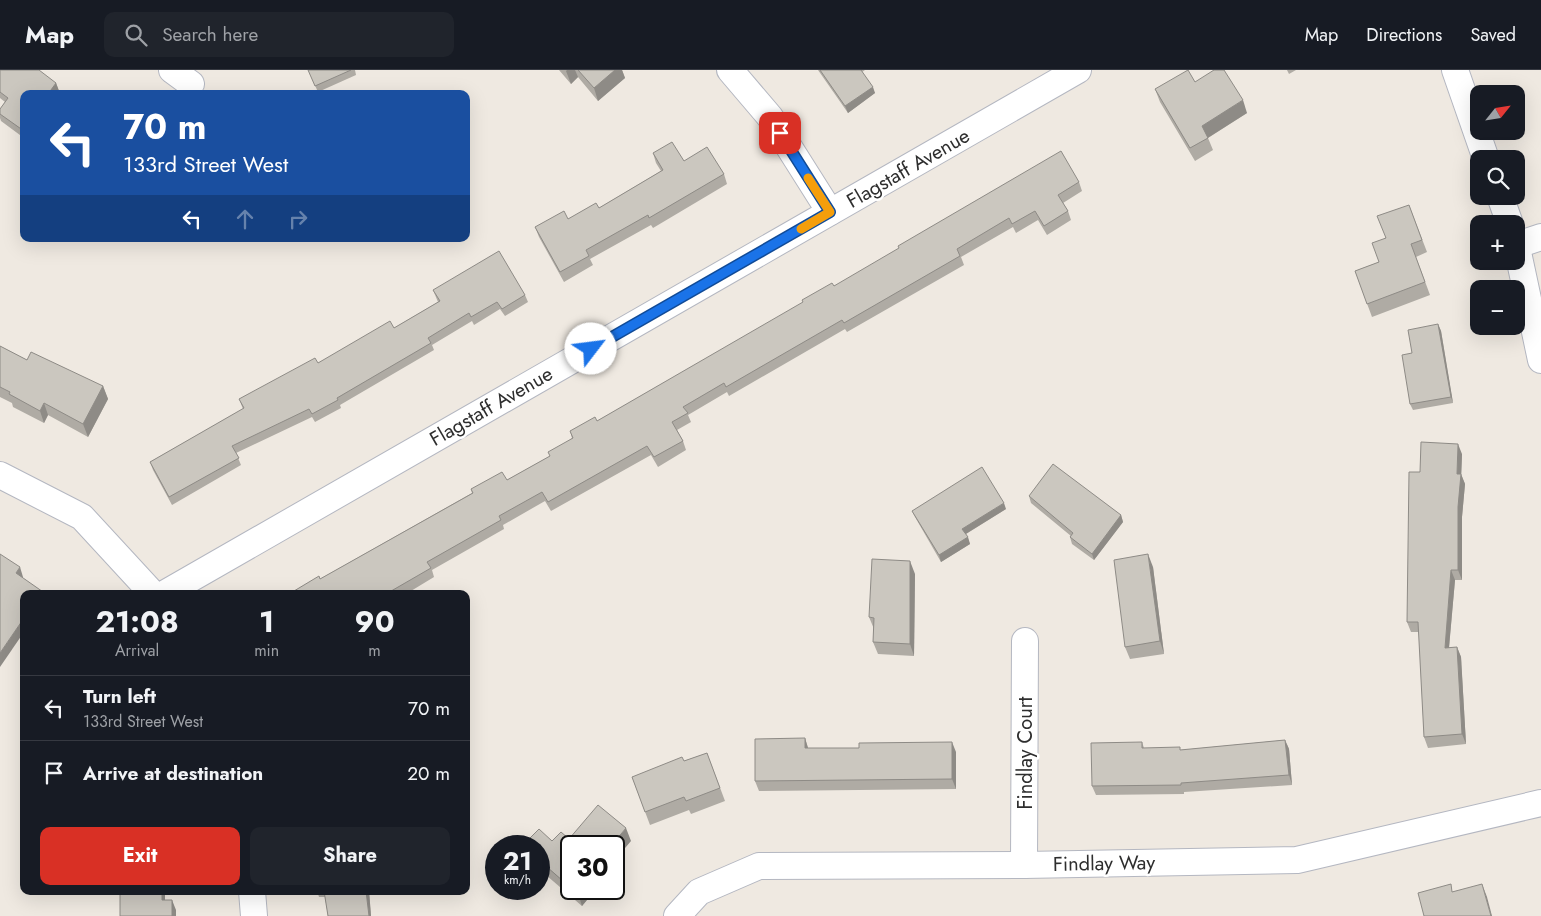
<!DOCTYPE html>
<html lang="en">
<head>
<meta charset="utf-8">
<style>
	:root { --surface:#171b24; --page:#20242c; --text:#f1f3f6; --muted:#9ea1a6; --line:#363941; --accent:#d93025 }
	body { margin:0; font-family:Jost,sans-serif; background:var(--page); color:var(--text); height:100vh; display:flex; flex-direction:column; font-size:19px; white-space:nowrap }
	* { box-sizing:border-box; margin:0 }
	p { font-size:16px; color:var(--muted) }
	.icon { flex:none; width:28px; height:28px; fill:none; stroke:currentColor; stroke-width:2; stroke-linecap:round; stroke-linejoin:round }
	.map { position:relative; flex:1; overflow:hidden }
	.drawer { position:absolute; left:20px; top:520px; width:450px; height:305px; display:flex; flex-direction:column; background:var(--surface); border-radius:10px; box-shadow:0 5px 20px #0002 }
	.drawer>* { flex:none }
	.top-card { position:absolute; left:20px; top:20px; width:450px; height:152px; border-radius:10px; box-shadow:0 5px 20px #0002; background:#1a4fa0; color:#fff; overflow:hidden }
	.needle { width:32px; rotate:60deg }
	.tools { position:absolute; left:1470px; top:15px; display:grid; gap:10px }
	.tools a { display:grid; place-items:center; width:55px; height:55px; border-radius:10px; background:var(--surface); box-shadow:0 5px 20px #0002; font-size:25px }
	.speed { position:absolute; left:485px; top:765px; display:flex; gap:10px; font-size:25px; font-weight:700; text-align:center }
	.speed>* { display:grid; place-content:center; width:65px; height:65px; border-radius:50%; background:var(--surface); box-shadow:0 5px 20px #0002; line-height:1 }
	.speed small { font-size:12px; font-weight:400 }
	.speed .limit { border:2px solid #111; border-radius:8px; background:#fff; color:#111 }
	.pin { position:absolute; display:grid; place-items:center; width:42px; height:42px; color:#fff; margin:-21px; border-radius:10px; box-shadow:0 2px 8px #0006 }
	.me { position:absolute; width:55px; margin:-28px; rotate:60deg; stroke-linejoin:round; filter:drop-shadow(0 0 4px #0008) }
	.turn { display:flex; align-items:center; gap:18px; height:105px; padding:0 20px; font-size:22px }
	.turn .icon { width:65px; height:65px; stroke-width:2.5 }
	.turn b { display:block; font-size:35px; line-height:42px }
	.lanes { display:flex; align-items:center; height:48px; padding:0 20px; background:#0003; justify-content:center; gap:25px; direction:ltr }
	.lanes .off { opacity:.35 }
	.eta { display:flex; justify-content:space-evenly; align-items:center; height:85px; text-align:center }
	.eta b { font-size:30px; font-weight:700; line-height:35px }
	.cta { display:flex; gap:10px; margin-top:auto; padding:10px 20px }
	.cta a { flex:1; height:58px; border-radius:10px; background:var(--accent); color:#fff; font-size:20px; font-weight:700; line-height:58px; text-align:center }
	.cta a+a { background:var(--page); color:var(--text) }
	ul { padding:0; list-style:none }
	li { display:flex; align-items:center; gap:15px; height:65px; padding:0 20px; border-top:1px solid var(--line) }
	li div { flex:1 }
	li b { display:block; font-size:19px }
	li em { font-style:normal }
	header { display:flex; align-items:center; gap:30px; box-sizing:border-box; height:70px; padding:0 25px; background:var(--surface); border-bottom:1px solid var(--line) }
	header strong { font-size:24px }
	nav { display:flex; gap:28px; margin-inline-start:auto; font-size:18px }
	.search { width:350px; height:45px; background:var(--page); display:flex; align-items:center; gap:12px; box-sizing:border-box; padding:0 18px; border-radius:10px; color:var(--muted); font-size:19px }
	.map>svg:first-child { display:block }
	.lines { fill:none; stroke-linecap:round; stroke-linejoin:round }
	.minor-casing { stroke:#b4b7c1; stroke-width:28 }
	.minor { stroke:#fff; stroke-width:26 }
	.wall { fill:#afaba4 }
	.shaded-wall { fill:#8e8b86 }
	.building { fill:#cbc7bf; stroke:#8e8b86 }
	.route-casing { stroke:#114b97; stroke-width:12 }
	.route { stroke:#1a73e8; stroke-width:9 }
	.slow { stroke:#f59e0b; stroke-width:9 }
	.labels { text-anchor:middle; stroke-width:5; stroke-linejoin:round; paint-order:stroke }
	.street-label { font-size:20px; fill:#2e2e2e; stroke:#fff }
</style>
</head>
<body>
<header>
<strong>Map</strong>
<div class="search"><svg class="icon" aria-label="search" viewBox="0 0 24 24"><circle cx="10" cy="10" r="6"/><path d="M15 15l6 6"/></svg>Search here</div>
<nav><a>Map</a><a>Directions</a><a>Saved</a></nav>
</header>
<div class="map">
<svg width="1541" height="846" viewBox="0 0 1541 846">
	<rect width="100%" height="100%" fill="#efe9e1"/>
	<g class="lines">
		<defs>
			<g id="minor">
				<path d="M172,0l19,14"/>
				<path d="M730,0l40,47 60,95"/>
				<path d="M1455,0l31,89"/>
				<path d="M1500,126l10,28"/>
				<path d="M1516,173l25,117"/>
				<path d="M1517,175l24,-8"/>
				<path d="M0,405l82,42 71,77"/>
				<path d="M164,524l914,-524"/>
				<path d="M1024,795l1,-224"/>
				<path d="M252,821l2,25"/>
				<path d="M677,846l22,-24 60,-26 265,-1 273,-5 244,-57"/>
			</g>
		</defs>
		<use href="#minor" class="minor-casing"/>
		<use href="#minor" class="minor"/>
	</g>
	<g class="wall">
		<path d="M0,0l56,13 3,8 -35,3v44l-23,-17 -1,-3v-9l5,-7 -5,-4z"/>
		<path d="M308,0h47l1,5 -38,17z"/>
		<path d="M559,0h63l3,8 -27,23 -20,-24 -7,7z"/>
		<path d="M818,0h47l-3,2 13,21 -27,20z"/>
		<path d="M1287,0h9l-7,4z"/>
		<path d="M1195,12l52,31 -39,25 5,12 -18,11 -35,-59 -5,-13z"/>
		<path d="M653,83l31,8 40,13 3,10 -74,44 -2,-3 -61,34 3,6 -29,17 -25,-45 -4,-10 33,-8 31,-11 62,-37 -5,-8z"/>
		<path d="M1079,112l3,9 -19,12 5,8 3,9 -24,15 -9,-15 -22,13 -3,-6 -52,30 3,8 -117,67 -2,-3 -116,67 -2,-4 -39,23 3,7 -14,8 6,11 3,9 -28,17 -7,-12 -100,56 -6,-10 -42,24 1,4 -72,41 2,7 -28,17h-117l31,-15 152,-86 -1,-4 36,-9 43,-24 22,-18 -2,-7 27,-10 237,-135z"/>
		<path d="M1409,135l18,47 -11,5 14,38 -58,22 -17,-46 24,-9 6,-24z"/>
		<path d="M433,220l92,5 3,7 -23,14 -5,-7 -26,16 -2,-4 -40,24 2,5 -94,55 1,3 -26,14 -3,-5 -76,36 5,12 -69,40 -19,-35 -3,-8 93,-53 -4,-10 155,-71 44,-26z"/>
		<path d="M1438,254l3,7 12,72 -40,7 -3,-6 2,-51z"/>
		<path d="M0,276l27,14 76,26 5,13 -20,38 -40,-22 -4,8 -31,-16 -1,-4 -12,-6z"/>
		<path d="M1462,384l-1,20 4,10 -3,33v63h-7l-6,68 8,-1 4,10 5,87 -38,4 -4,-11 -5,-105h-8l-4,-10 13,-150z"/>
		<path d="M1029,426l92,19 2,7 -29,38 -22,-16 -2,-7 1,-1 -40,-33z"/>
		<path d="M1006,439l-40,25 4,10 -29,18 -26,-45 -3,-6z"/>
		<path d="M1153,497l11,87 -34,5 -5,-12z"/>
		<path d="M915,504l-1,82 -36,-2 -5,-12 1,-13 -5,-12z"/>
		<path d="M805,668l3,10 148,4v37l-197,2 -4,-10z"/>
		<path d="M1285,670l4,9 3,36 -108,7v2l-88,1 -4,-9 50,-44 2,6 37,2z"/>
		<path d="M707,683l18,48 -34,13 -2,-4 -39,15 -18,-48 52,-16z"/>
		<path d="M569,769l62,2 -60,5v43h25l-14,17 -43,-37v-23l13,-5z"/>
		<path d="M317,821h52l2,25h-43l-3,-19h-6z"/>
	</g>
	<g class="shaded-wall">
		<path d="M567,0h8l3,7 -7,7 -5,-13z"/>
		<path d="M615,0h7l3,8 -27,23 -4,-13z"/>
		<path d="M56,13l3,8 -2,3h-9z"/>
		<path d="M873,17l2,6 -27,20 -3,-7z"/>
		<path d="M1243,30l4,13 -41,26 -4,-13z"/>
		<path d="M1438,254l3,7 12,72 -2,-6z"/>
		<path d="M103,316l5,13 -20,38 -5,-13z"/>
		<path d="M44,333l4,12 -4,8 -4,-12z"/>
		<path d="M1458,374l4,10 -1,29v-9l4,10 -3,33v63l-4,-10 -1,-96z"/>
		<path d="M1004,433l2,6 -42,26 -2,-6z"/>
		<path d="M1121,445l2,7 -29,38 -2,-6z"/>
		<path d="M968,467l2,7 -29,18 -2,-7z"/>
		<path d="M1148,484l5,13 11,87 -4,-13z"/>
		<path d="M910,491l5,13 -1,82 -4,-12z"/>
		<path d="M20,497l3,10 -4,5 -3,-9z"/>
		<path d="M1451,500l4,10 -7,78 -3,-10z"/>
		<path d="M24,548v14l-24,35v-14z"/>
		<path d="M1457,577l4,10 5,87 -4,-10z"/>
		<path d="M805,668l3,10h-3z"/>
		<path d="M1285,670l4,9 3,36 -3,-10z"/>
		<path d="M952,672l4,10v37l-4,-10z"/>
		<path d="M626,758l5,13 -17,20v-15h-3z"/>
		<path d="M1482,814l5,13 5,19h-1z"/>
		<path d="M581,819h15l-14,17 -4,-13z"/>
		<path d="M162,821h3v19l-3,-10z"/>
		<path d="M366,821h3l2,25h-2z"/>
		<path d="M172,830l4,10v6h-4z"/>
	</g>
	<g class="building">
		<path d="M0,0h39l17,13 -8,11h-24v37l-24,-17v-5l8,-11 -8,-6z"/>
		<path d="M308,0h43l-36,16z"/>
		<path d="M578,0h37l-21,18z"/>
		<path d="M820,0h41l12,17 -28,19z"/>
		<path d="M1188,0l7,12 19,-12h10l19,30 -41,26 6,12 -18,10 -35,-59z"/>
		<path d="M672,72l12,19 23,-14 17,27 -75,44 -1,-3 -62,35 3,6 -29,16 -25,-45 29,-16 4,8 28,-16 3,5 64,-38 -10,-17z"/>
		<path d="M1061,81l18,31 -21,13 10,16 -24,15 -9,-15 -23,13 -3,-6 -52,31 3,7 -116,67 -2,-3 -116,67 -2,-4 -41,24 5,6 -16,9 11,19 -29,16 -7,-11 -99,56 -6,-10 -43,24 2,4 -74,42 4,6 -45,26h-97l30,-18 1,3 153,-86 -2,-4 31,-17 5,8 43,-24 -2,-4 25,-14 -3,-7 25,-14 2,4 206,-119 -1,-2 30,-17 2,3 65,-38 -1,-2z"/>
		<path d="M1409,135l13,35 -11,4 14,38 -58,22 -12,-33 24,-9 -7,-19 14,-5 -9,-22z"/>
		<path d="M499,181l26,44 -23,14 -5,-7 -26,15 -2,-4 -41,25 3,5 -94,55 1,2 -26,14 -3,-5 -77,37 7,12 -70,39 -19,-35 94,-54 -5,-9 76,-41 3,5 72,-42 4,7 46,-27 -7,-11z"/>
		<path d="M1438,254l13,73 -41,7 -8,-49 10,-2 -4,-23z"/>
		<path d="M0,276l27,14 4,-8 72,34 -20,38 -39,-21 -4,8 -31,-17 1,-2 -10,-5z"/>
		<path d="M1421,372l37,2 -1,30h4l-3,33v63h-7l-6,78 12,-1 5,87 -38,3 -6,-115h-11l2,-150h11z"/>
		<path d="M1053,394l68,51 -29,39 -22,-17 3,-4 -44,-37z"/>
		<path d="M982,397l22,36 -42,26 6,8 -29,18 -27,-44z"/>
		<path d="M0,484l20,13 -4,6 30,21h-22v24l-24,35z"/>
		<path d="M1148,484l12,87 -35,6 -11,-87z"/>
		<path d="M872,489l38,2v83l-37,-2 1,-24 -5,-1z"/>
		<path d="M805,668v10h54v-5l93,-1v37l-197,2v-42z"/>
		<path d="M1285,670l4,35 -108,8v2l-89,1 -1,-43 51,-1v6l38,-1v3z"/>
		<path d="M707,683l13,35 -34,13 -2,-4 -39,15 -13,-35 50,-20 2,4z"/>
		<path d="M598,735l28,23 -15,18h-40v42l-32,-28v-14h-17l17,-17 13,12 9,-9 8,7z"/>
		<path d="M1451,814l1,8 30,-8 9,32h-67l-6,-23z"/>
		<path d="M572,819h9l-3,4z"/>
		<path d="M120,821h42v9h10v16h-52z"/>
		<path d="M324,821h42l3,25h-41z"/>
	</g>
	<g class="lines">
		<defs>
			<path id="route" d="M591,279l239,-137 -50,-79"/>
		</defs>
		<use href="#route" class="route-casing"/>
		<use href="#route" class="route"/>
		<path class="slow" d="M801,159l29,-17 -22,-34"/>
	</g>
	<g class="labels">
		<g class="street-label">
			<text transform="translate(908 98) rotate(-30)" y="7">Flagstaff Avenue</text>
			<text transform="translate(491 336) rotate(-30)" y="7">Flagstaff Avenue</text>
			<text transform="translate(1025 683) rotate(-90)" y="7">Findlay Court</text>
			<text transform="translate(1104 793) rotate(-1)" y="7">Findlay Way</text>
		</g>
	</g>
</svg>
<div class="tools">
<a><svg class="needle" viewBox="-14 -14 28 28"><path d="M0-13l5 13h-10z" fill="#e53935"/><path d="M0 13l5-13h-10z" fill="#9ea1a6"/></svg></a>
<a><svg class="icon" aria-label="search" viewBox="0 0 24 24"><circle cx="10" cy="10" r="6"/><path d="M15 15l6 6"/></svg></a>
<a>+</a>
<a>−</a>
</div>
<div class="speed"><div>21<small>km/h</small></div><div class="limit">30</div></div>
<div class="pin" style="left:780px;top:63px;background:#d93025"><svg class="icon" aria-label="arrive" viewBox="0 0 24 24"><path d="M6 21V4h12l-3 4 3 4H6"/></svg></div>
<svg class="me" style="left:591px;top:279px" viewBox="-20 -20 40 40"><circle r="19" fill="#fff"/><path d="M0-13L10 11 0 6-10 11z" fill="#1a73e8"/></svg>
<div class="top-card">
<div class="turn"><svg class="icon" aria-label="left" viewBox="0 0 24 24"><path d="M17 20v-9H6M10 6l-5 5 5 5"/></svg><div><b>70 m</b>133rd Street West</div></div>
<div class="lanes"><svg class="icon" aria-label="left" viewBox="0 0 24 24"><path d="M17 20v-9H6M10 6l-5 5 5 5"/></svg><svg class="icon off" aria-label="ahead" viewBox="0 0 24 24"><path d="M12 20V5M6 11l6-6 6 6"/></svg><svg class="icon off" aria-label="right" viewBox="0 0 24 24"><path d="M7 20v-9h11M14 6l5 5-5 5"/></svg></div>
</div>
<section class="drawer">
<div class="eta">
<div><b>21:08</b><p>Arrival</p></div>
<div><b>1</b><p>min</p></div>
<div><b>90</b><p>m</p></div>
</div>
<ul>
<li><svg class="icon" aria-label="left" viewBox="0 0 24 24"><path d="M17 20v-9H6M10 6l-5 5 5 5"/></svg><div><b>Turn left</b><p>133rd Street West</p></div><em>70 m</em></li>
<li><svg class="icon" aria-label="arrive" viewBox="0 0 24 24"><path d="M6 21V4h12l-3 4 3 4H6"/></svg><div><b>Arrive at destination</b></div><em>20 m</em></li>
</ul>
<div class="cta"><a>Exit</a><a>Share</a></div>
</section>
</div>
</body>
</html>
